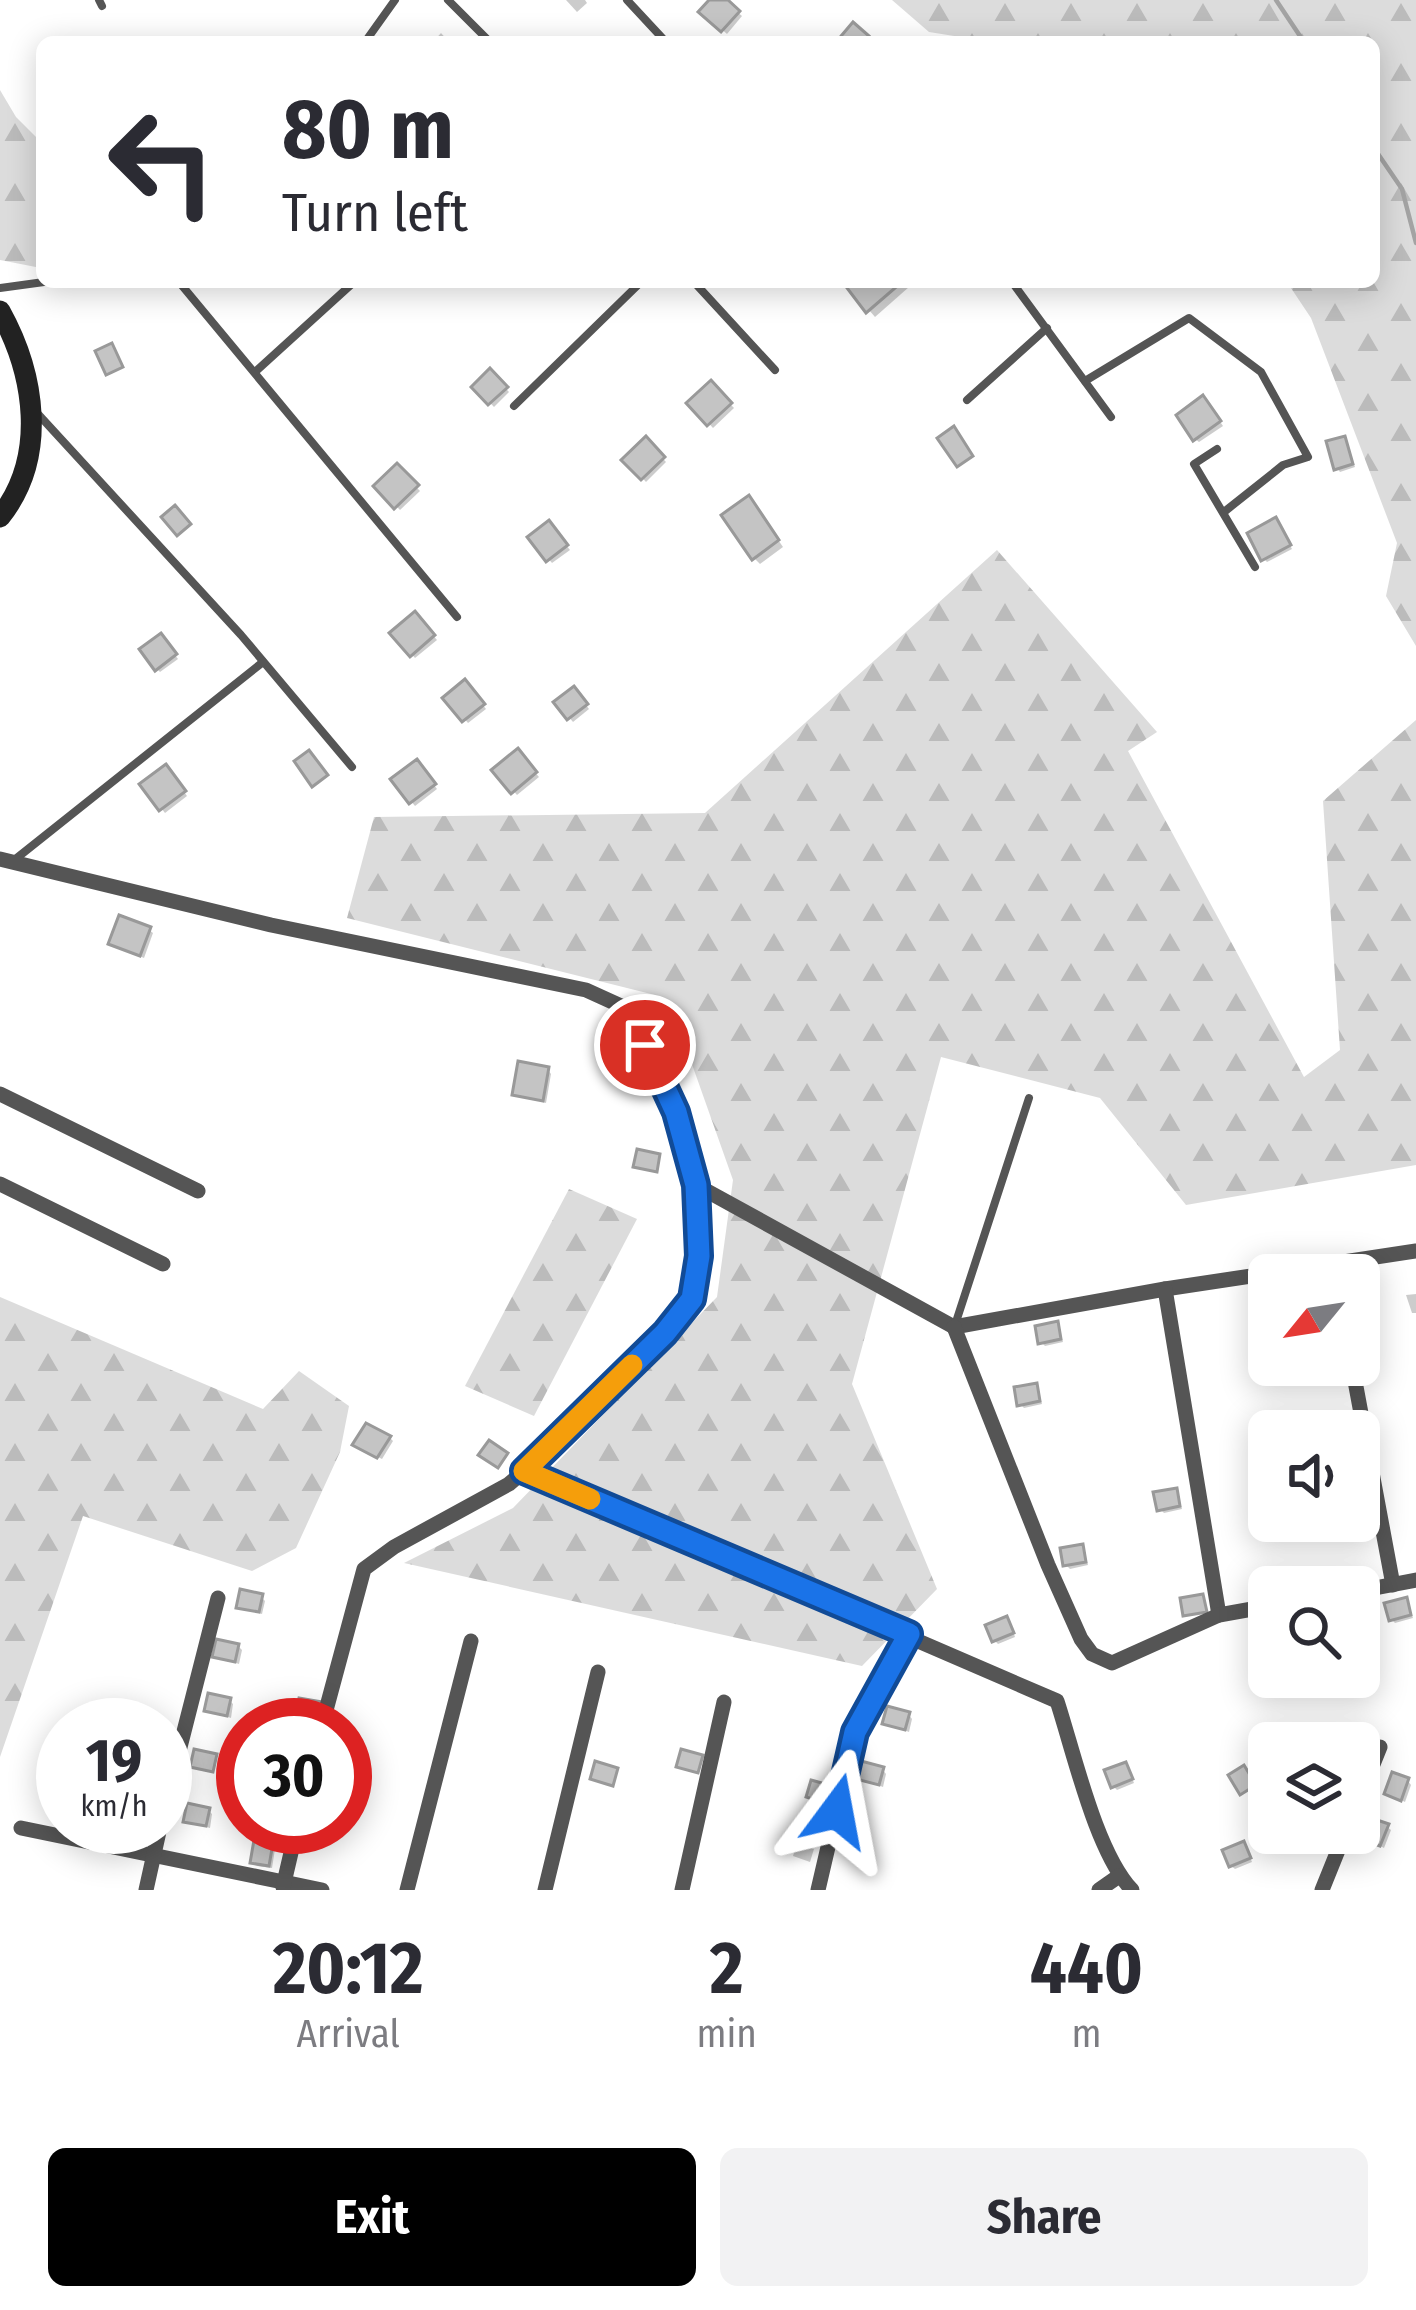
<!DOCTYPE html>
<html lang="en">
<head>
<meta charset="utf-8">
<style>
	:root { --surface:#fff; --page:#f2f2f3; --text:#2b2b33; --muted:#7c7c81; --accent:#000 }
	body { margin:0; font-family:"Fira Sans Condensed",sans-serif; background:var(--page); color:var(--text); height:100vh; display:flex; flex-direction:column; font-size:45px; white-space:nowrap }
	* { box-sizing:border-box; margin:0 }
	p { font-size:39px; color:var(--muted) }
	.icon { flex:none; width:66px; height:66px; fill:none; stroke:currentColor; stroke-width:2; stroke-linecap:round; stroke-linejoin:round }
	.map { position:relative; height:1890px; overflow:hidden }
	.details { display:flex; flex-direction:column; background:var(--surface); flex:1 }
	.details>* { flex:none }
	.banner { position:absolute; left:36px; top:36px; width:1344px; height:252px; border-radius:18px; box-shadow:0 6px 30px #0003; background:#fff; color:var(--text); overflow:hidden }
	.needle { width:78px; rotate:240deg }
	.buttons { position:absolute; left:1248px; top:1254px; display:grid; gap:24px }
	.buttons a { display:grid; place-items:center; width:132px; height:132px; border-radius:18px; background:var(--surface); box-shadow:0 6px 30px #0003; font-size:60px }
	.speed { position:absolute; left:36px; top:1698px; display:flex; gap:24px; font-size:60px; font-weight:700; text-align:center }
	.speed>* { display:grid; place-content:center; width:156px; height:156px; border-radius:50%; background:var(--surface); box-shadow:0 6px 30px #0003; line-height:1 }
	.speed small { font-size:30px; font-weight:400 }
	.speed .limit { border:18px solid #d22; background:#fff; color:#111 }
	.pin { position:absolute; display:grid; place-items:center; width:102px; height:102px; color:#fff; margin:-51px; border:6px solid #fff; border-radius:50%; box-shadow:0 3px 12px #0007 }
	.me { position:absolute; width:132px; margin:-66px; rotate:13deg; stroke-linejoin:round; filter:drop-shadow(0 0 9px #0008) }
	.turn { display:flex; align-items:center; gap:42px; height:252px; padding:0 48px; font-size:54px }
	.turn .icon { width:156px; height:156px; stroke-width:2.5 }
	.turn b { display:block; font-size:84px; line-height:102px }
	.eta { display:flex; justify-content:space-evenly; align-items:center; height:204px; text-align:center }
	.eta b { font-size:72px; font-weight:700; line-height:84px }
	.primary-button { display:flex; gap:24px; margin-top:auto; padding:24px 48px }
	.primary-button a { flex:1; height:138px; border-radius:18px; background:var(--accent); color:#fff; font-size:48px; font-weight:700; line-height:138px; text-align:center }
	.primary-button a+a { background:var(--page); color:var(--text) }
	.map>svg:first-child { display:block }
	.forest { fill:url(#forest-firs) }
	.shadow { fill:#0003 }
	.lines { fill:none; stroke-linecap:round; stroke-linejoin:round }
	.stream { stroke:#a3a3a3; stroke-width:4.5 }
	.building { fill:#c4c4c4; stroke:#999; stroke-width:3 }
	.service { stroke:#555; stroke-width:8 }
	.minor { stroke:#555; stroke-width:15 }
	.secondary { stroke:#222; stroke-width:21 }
	.route-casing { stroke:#114b97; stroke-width:30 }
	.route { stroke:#1a73e8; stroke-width:21 }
	.slow { stroke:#f59e0b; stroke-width:21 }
</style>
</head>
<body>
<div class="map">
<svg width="1416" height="1890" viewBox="0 0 1416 1890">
	<defs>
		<pattern id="forest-firs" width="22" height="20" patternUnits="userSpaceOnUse" patternTransform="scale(3)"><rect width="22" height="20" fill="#dcdcdc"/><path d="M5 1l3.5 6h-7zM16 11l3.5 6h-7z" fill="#bbb"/></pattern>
	</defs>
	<rect width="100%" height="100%" fill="#fff"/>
	<g class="forest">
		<path d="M892,0h524v646l-30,-50 11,-53 -86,-225 -24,-36h87v-240h-382l-63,-10z"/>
		<path d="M0,90l16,27 26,26 -1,125 -41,-8z"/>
		<path d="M997,550l160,182 -29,19 176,326 36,-27 -17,-249 93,-81v445l-230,40 -86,-107 -159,-41 -89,327 85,205 -75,77 -458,-103 109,-55 204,-211 16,-117 -56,-158 -22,-27 -308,-77 27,-101 331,-4z"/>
		<path d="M569,1189l68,30 -103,197 -69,-30z"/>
		<path d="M0,1297l263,112 36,-38 50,35 -9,46 -44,96 -44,23 -169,-55 -83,241z"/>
	</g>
	<g class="shadow">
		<path d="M566,0h19l2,3 -10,9z"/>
		<path d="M713,0h10l19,16 -15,18 -25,-22z"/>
		<path d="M441,33l8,9h-16z"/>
		<path d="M859,282h46l4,5 -34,30 -24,-28z"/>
		<path d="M490,372l19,20 -15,15 -19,-20z"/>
		<path d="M711,384l23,24 -21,20 -22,-24z"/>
		<path d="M1207,403l16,23 -24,16 -4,-3z"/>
		<path d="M1344,439l11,28 -15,5 -3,-4z"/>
		<path d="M646,441l20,21 -20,20 -20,-22z"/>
		<path d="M397,467l23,24 -20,19 -23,-24z"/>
		<path d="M754,505l29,42 -23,17 -6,-6z"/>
		<path d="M549,524l21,26 -18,13 -21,-25z"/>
		<path d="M1279,525l13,24 -25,13 -3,-3z"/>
		<path d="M415,615l22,25 -22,18 -22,-25z"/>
		<path d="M161,637l17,22 -18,13 -3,-3z"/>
		<path d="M465,683l21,26 -18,14 -21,-25z"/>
		<path d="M574,690l15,19 -16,13 -16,-19z"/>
		<path d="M517,752l22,25 -22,18 -22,-25z"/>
		<path d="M417,763l20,26 -22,17 -21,-26z"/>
		<path d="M169,771l18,25 -22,17 -22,-28z"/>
		<path d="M149,930l4,3 -9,25 -32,-14z"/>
		<path d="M548,1070l3,4 -5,29 -30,-9z"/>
		<path d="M1416,1294v19h-4l-6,-18z"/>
		<path d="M1057,1324l6,18 -18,4 -4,-4z"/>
		<path d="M1036,1386l6,18 -18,4 -4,-4z"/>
		<path d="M390,1438l3,3 -11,18 -22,-11z"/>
		<path d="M1176,1491l6,18 -18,4 -4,-4z"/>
		<path d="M1082,1547l6,18 -18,4 -4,-4z"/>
		<path d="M261,1597l4,4 -3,13 -22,-7z"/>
		<path d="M1406,1600l7,18 -18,5 -4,-4z"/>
		<path d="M1010,1623l5,14 -17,7 -4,-4z"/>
		<path d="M238,1646l4,4 -3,14 -23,-8z"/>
		<path d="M230,1701l3,3 -2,14 -23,-8z"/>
		<path d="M909,1715l3,4 -3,13 -23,-9z"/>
		<path d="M1128,1769l6,14 -17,7 -4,-4z"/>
		<path d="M883,1770l3,4 -3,13 -23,-9z"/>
		<path d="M1408,1781l3,4 -6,17 -18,-9z"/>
		<path d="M209,1811l3,3 -2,14 -23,-7z"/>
		<path d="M1387,1827l4,3 -7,18 -17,-9z"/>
		<path d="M797,1842l17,7 -4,13 -17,-6z"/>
		<path d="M271,1846l4,3 -3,19 -15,-2 -4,-4z"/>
		<path d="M1246,1848l6,14 -17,7 -4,-3z"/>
	</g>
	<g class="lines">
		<g class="stream">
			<path d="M1276,0l28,42"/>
			<path d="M1374,148l28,41 14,54"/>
		</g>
	</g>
	<g class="building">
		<path d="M709,0h19l12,11 -19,21 -23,-20z"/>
		<path d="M853,22l16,14 -5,6h-28z"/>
		<path d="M854,282h48l-36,31 -19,-25z"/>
		<path d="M112,343l11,24 -17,8 -11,-24z"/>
		<path d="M490,368l18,19 -20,18 -17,-18z"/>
		<path d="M711,380l21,23 -25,23 -21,-23z"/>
		<path d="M1203,395l18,26 -28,20 -17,-26z"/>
		<path d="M954,426l19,30 -16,11 -20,-29z"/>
		<path d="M646,436l19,21 -24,23 -20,-20z"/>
		<path d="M1345,436l8,28 -19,6 -8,-29z"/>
		<path d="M397,463l22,22 -25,24 -21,-23z"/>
		<path d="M749,495l30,45 -27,20 -31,-45z"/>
		<path d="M175,505l16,19 -14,12 -16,-19z"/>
		<path d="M1276,517l15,28 -30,16 -14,-28z"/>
		<path d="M549,520l19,25 -22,17 -19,-25z"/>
		<path d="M415,611l20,24 -25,22 -21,-24z"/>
		<path d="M161,633l16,21 -22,17 -16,-22z"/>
		<path d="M465,679l20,25 -23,18 -20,-24z"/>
		<path d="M574,686l14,18 -21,16 -14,-18z"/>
		<path d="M518,748l19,24 -26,22 -20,-24z"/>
		<path d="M309,750l19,25 -16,12 -18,-26z"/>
		<path d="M417,759l19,25 -27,20 -19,-25z"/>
		<path d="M166,764l20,27 -27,20 -20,-27z"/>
		<path d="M119,915l32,12 -11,29 -32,-12z"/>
		<path d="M518,1061l31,6 -6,34 -31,-6z"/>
		<path d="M637,1149l23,5 -3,18 -24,-5z"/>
		<path d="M1058,1321l3,18 -23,5 -3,-18z"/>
		<path d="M1037,1383l3,18 -23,5 -3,-19z"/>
		<path d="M366,1423l25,13 -14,22 -25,-13z"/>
		<path d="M489,1440l19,13 -10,15 -20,-13z"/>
		<path d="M1177,1488l3,18 -23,5 -4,-19z"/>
		<path d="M1083,1544l3,18 -23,4 -3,-18z"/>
		<path d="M240,1589l23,5 -4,18 -23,-4z"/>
		<path d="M1203,1594l4,18 -24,4 -3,-18z"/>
		<path d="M1407,1597l4,18 -22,6 -5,-18z"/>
		<path d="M1007,1616l7,17 -22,9 -7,-17z"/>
		<path d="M216,1639l23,5 -4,18 -23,-5z"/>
		<path d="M208,1693l23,5 -4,18 -23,-5z"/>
		<path d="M299,1698l23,4 -4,18 -23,-4z"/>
		<path d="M887,1706l23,6 -5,18 -23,-6z"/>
		<path d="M194,1749l23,5 -4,18 -23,-5z"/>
		<path d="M681,1749l22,6 -5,18 -22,-6z"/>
		<path d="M595,1761l23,7 -5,18 -23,-7z"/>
		<path d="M861,1761l23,6 -5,18 -23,-6z"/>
		<path d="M1126,1762l7,17 -22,9 -7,-18z"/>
		<path d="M1244,1765l12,20 -16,10 -12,-20z"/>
		<path d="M1392,1772l17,6 -8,23 -17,-7z"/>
		<path d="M811,1780l22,6 -4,18 -23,-7z"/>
		<path d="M187,1803l23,5 -4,18 -23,-4z"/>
		<path d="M1371,1818l18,6 -9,22 -17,-6z"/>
		<path d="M254,1840l19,3 -4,23 -19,-3z"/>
		<path d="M1244,1841l7,17 -22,9 -7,-17z"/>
	</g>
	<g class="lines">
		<g class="service">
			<path d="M99,0l3,6"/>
			<path d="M448,0l42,42"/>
			<path d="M627,0l39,42"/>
			<path d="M365,42l30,-42"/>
			<path d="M179,282l278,335"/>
			<path d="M694,282l81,88"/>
			<path d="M1012,282l99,135"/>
			<path d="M0,288l44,-6"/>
			<path d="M255,372l99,-90"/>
			<path d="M1085,381l104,-63 72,54 47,85 -25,8 -59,47"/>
			<path d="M967,400l80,-72"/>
			<path d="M514,406l127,-124"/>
			<path d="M38,414l203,221 111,132"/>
			<path d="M1217,449l-23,15 61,103"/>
			<path d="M13,861l250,-199"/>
			<path d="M955,1325l74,-227"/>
		</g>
		<g class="minor">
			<path d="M0,859l271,66 315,65 44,20 46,102 20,73 3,71 -7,43 -27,34 -141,138 533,230c17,52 39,151 75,189"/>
			<path d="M0,1094l198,97"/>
			<path d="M0,1184l163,80"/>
			<path d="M696,1185l258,142 211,-38 251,-38"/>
			<path d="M1165,1289l54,326"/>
			<path d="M954,1327l94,238 33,74 11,15 20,9 107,-48 50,-9"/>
			<path d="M1352,1365l41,220"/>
			<path d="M1359,1591l57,-11"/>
			<path d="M322,1725l42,-156 30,-22 115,-63 15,-13"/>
			<path d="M1359,1799l21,-52"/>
			<path d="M165,1806l53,-208"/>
			<path d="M21,1828l301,62"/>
			<path d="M283,1887l14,-60"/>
			<path d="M146,1890l14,-63"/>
			<path d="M407,1890l64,-249"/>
			<path d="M545,1890l53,-218"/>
			<path d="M682,1890l42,-188"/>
			<path d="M818,1890l37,-159 54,-97"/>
			<path d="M1099,1890l20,-14"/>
			<path d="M1322,1890l23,-57"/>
		</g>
		<path class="secondary" d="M0,311c35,63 48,146 0,206"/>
	</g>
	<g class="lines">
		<defs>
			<path id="route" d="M645,1045l31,67 20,73 3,71 -7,43 -27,34 -141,138 385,163 -54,98 -18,79"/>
		</defs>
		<use href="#route" class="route-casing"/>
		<use href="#route" class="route"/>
		<path class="slow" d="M590,1499l-66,-28 108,-106"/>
	</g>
</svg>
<div class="buttons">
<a><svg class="needle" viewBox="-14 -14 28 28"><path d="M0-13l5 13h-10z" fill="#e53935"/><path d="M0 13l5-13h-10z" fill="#7c7c81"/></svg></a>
<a><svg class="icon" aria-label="sound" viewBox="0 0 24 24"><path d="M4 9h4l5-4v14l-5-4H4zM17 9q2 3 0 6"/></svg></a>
<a><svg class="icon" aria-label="search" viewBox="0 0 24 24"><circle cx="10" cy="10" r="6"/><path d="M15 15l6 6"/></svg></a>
<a><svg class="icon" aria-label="layers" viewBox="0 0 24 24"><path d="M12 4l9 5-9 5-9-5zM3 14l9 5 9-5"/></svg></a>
</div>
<div class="speed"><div>19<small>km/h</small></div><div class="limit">30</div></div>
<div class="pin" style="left:645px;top:1045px;background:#d93025"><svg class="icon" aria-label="arrive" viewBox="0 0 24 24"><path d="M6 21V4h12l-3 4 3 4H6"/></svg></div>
<svg class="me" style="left:837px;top:1811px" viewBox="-20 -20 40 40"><path d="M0-17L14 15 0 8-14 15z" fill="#1a73e8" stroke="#fff" stroke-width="4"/></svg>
<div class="banner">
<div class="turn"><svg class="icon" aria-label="left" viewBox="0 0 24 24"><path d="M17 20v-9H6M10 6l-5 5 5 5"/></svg><div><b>80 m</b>Turn left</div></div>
</div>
</div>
<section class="details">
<div class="eta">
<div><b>20:12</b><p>Arrival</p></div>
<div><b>2</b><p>min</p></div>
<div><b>440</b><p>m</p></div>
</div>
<div class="primary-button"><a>Exit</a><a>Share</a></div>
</section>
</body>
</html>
